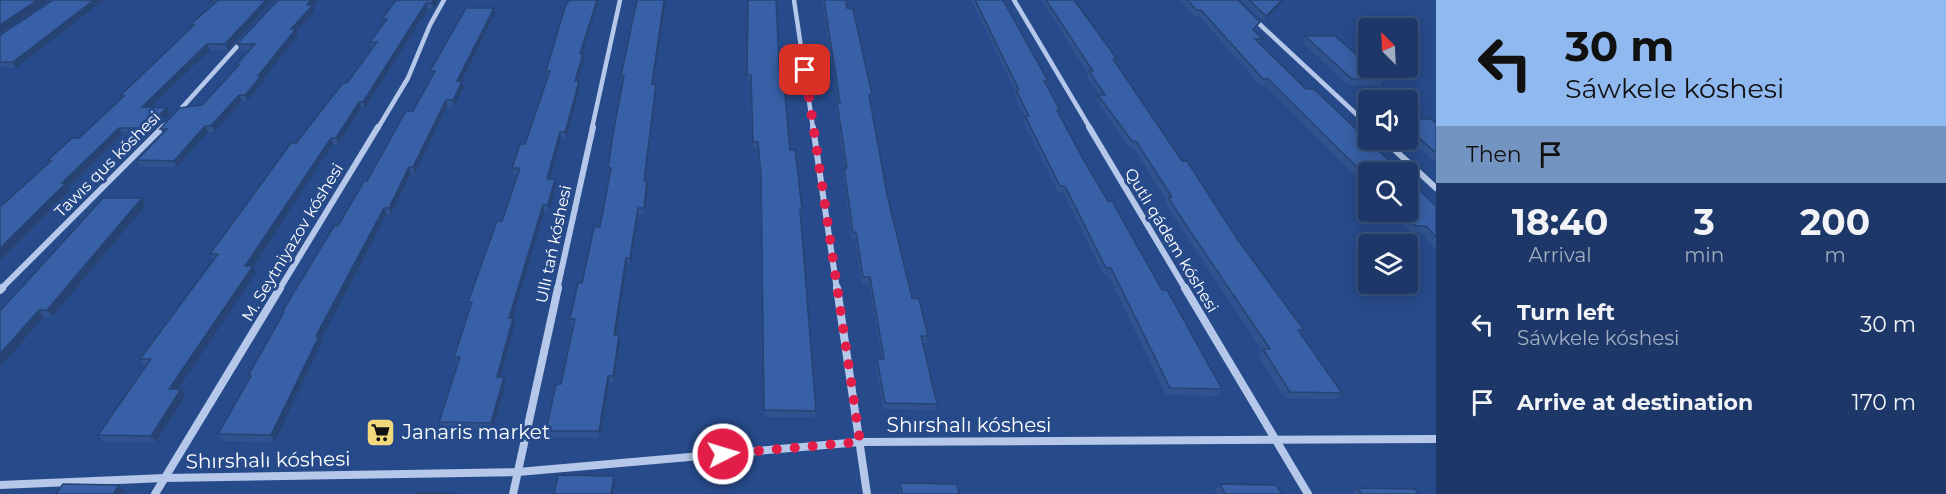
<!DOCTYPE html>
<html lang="en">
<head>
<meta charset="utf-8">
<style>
	:root { --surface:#1d3868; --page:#2a4371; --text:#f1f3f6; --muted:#a0acc0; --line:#3b527c }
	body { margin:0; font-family:Montserrat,sans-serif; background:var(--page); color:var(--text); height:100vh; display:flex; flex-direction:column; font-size:22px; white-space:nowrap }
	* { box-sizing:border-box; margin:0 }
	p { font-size:20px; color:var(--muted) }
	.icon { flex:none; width:33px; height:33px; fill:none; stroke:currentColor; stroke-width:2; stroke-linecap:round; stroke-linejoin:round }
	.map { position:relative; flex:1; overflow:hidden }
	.drawer { display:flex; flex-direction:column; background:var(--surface); width:510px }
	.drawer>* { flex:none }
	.hud { background:#90b9f0; color:#111; overflow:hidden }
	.needle { width:39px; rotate:336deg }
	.controls { position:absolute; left:1358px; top:18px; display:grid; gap:12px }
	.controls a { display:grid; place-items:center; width:60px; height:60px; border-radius:6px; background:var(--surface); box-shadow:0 3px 15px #0003,0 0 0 2px var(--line); font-size:30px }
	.pin { position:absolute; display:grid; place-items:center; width:51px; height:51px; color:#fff; margin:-26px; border-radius:12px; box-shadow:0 3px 9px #0006 }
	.me { position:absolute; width:66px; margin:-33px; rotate:85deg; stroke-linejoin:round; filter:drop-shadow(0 0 4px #0008) }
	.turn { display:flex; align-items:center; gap:21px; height:126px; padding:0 30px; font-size:27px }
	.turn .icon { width:78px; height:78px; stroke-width:2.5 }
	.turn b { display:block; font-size:42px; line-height:51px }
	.then { display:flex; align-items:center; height:57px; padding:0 30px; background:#0003; gap:12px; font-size:22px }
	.eta { display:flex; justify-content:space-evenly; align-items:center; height:102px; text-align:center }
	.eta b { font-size:36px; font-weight:700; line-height:42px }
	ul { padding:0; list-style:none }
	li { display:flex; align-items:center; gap:18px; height:78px; padding:0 30px }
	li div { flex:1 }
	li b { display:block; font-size:22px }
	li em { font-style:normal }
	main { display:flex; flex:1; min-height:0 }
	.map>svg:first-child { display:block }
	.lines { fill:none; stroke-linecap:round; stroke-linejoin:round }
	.minor-far2 { stroke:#b5c8e9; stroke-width:4.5 }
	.minor-far1 { stroke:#b5c8e9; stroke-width:6 }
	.minor { stroke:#b5c8e9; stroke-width:8 }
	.wall { fill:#30538f }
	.shaded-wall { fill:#274374 }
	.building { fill:#3860a6; stroke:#274374; stroke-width:1.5 }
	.route { stroke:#e11d48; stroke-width:10; stroke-dasharray:0 18 }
	.labels { text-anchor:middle; stroke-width:6; stroke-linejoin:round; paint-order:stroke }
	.street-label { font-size:16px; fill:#fff; stroke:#274a8a }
	.near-street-label { font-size:20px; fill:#fff; stroke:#274a8a }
	.near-poi-label { font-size:20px; fill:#fff; stroke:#274a8a; text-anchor:start }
</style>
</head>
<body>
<main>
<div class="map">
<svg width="1436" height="494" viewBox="0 0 1436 494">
	<rect width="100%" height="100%" fill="#274a8a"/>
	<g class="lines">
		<g class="minor-far2">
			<path d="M794,0l19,128"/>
			<path d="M1014,0l76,128"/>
			<path d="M1254,19l114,106"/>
			<path d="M179,111l63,-70"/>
			<path d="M162,128l3,-3"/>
			<path d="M378,128l30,-50 22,-53 14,-25"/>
			<path d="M592,128l28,-128"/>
		</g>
		<g class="minor-far1">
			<path d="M813,127l24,163"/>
			<path d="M1089,127l97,163"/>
			<path d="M1384,140l52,48"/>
			<path d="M0,290l163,-163"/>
			<path d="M279,290l99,-163"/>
			<path d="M557,290l36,-163"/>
		</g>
		<g class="minor">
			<path d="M837,288l30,206"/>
			<path d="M1185,288l123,206"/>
			<path d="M0,290l2,-2"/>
			<path d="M0,485l165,-7 353,-6 342,-30 576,-3"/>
			<path d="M155,494l125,-206"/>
			<path d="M513,494l45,-206"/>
		</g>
	</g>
	<g class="wall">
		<path d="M53,0h51l-88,68 -16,-1v-32z"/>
		<path d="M212,0h61l-45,50h-18l-59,57 19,7 -21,21 -27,-1 -53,53 2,2 -71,71v-53l48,-44 -1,-2 32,-23 42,-39 -1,-3 71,-68 -1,-3 22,-20 -2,-3z"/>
		<path d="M278,0h40l-5,6 2,5 -18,20 1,4 -35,45 1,2 -17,19h-5l-27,31h-7l-31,35h-37l-3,-7 26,-27 -3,-4 42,-24 35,-38 -1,-2 14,-15h-10l-3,-6z"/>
		<path d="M396,0h43l-6,9h-5l-63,99h-4l-23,36h-5l-80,123 3,6 -78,116h3l5,6 -30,47h-53l-5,-7 48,-69h-2l-4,-7 74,-99 -4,-6 86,-111 51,-60 25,-36 -2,-5 14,-19 -2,-4z"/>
		<path d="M569,0h30l-17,54 2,6 -6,21 2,6 -8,30 -6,22h-5l-11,40 6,6 -7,27h-5l-31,106 2,6 -14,53h3l2,6 -13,46 -52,-1 -2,-6 19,-59h-2l-2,-6 16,-48 -2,-7 34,-81 16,-47h-5l-1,-6 13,-24 23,-67h-1l-1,-6z"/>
		<path d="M637,0l16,85h3v6l-11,90 3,7 -4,26h-6l-7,50h-4l-11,71 4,6 -6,41h-5l-9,56 -53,-1 -1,-6 15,-47 12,-59h-2l-1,-6 30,-92 10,-52h-1l-1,-7 15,-86h-2v-6z"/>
		<path d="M748,0l32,84 10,66 12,59v7h-2l16,195 -1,6h-51l-4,-237 -2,-32h-5l-3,-67h-3z"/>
		<path d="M822,0h24l26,95 -2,6 17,93 25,104 16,38 -2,7h-3l14,61 -2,6 -52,-1 -7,-43 1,-7h5l-13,-75h-7l-7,-45h-3l-9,-65 1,-6h1l-9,-59 1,-6h1z"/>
		<path d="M971,0h32l45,81 -1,5 13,24 -1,4 25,47 138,228 -5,7 -51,-1 -58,-120 -5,-1 -40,-82h-5l-35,-70 2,-4 -11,-22 1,-5z"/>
		<path d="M1041,0h33l43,59 -2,4 67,98 56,79 66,90 -3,4 41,59 -6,6 -51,-1 -27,-42 4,-5 -79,-120 -18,-28 1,-3 -33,-53h-4l-33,-46 3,-6 -12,-18 1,-4z"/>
		<path d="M1180,0h58l19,28 -3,3 9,8 -3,5 108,128v17l-103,-104h-5l-61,-69h-5z"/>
		<path d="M1240,0h43l-2,3 -17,18z"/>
		<path d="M494,8l1,6 -33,67 2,6 -10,20 -7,-1 -32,68h-4l-20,40h-4l-66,126 1,2 -47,100 -52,-1 -5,-7 31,-54 -1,-4 35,-62 -1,-2 131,-201 19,-35 -2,-5z"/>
		<path d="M1305,36l80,43 -4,6h-33l-46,-43z"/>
		<path d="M1407,119l29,4v40l-29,-26z"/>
		<path d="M103,198h39l4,7 -94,112h-8l-44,50z"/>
		<path d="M1436,206v43l-15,-16 -10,-1 -20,-20h16z"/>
		<path d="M900,483l59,11h-60v-4z"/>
		<path d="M1220,484l62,10h-66l-1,-4z"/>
		<path d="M1358,488l60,6h-66z"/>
	</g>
	<g class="shaded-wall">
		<path d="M38,0h12l-50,33v-8z"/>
		<path d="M94,0h10l-88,68 -3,-6z"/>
		<path d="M266,0h7l-45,50 -3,-6z"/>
		<path d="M311,0h7l-5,6 2,5 -18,20 1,4 -35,45 1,2 -17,19 -2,-6z"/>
		<path d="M434,0h5l-6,9 -1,-6z"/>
		<path d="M597,0h2l-19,60v-6z"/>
		<path d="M664,0h2l-14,90v-6z"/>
		<path d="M1282,0h1l-2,3 -17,18 2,-5z"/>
		<path d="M426,3l2,6 -63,99 -2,-6z"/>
		<path d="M494,8l1,6 -36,73 -2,-6z"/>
		<path d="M207,44l3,6 -65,63 -3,-6z"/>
		<path d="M583,54l1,6 -8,27 -1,-6z"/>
		<path d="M462,81l2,6 -10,20 -1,-7z"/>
		<path d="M579,81l1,6 -14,52 -1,-7z"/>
		<path d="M656,85v6l-12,97v-7z"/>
		<path d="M239,95l3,6 -27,31 -4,-6z"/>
		<path d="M446,100l1,6 -32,68 -2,-7z"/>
		<path d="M359,102l2,6 -23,36 -2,-6z"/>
		<path d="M167,108l3,6 -21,21 -4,-7z"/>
		<path d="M205,126l3,6 -31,35 -3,-6z"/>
		<path d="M119,128l3,6 -53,53 2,2 -71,71v-12l62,-65z"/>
		<path d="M560,132l1,7 -13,46 -1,-6z"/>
		<path d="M331,138l2,6 -80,123 3,6 -82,122 -5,-6 76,-123z"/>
		<path d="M409,167l2,7 -20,40 -2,-6z"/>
		<path d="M555,179l1,6 -7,27 -1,-7z"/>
		<path d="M647,181l1,7 -4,26v-6z"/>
		<path d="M142,198l4,7 -94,112 -5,-7z"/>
		<path d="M543,205l1,7 -33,112 -2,-6z"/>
		<path d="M384,208l3,6 -66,126 1,2 -47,100 -4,-7 45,-99z"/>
		<path d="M638,208v6l-7,50 -1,-6z"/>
		<path d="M626,258l1,6 -12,77 -1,-6z"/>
		<path d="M39,310l5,7 -44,50v-13z"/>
		<path d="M513,318l2,6 -16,59 -2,-6z"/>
		<path d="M619,335l1,6 -6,41 -1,-6z"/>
		<path d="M608,376l1,6 -9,56 -1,-7z"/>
		<path d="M504,377l2,6 -13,46 -2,-6z"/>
		<path d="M181,389l5,6 -30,47 -5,-6z"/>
		<path d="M614,476l1,7 -2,11h-2z"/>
		<path d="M119,485l6,6 -2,3h-10z"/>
	</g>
	<g class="building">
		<path d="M0,0h38l-38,25z"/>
		<path d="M53,0h41l-81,62h-13v-27z"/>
		<path d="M212,0h54l-41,44h-18l-65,63 25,1 -22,20h-26l-57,55h4l-66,65v-41l51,-46h-4l25,-23h7l45,-42h-4l74,-71h-4l26,-23h-6z"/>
		<path d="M278,0h33l-4,5h6l-22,24h5l-38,47h3l-16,19h-6l-28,31h-6l-31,35 -37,-1 30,-31h-7l19,-21 23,-3 37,-40h-3l19,-21h-18z"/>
		<path d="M396,0h38l-2,3h-6l-63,99h-4l-23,36h-5l-86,128h8l-84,123h12l-30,47 -53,-1 53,-76h-11l78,-105h-8l81,-111h5l47,-60h4l30,-41h-7l17,-23h-5z"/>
		<path d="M569,0h28l-17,54h3l-8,27h4l-8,30 -6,21h-5l-13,47h8l-7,26h-5l-34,113h4l-16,59h7l-13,46 -52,-1 21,-65h-6l18,-55h-4l29,-81h5l18,-53h-8l8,-24h5l25,-73h-4l19,-64z"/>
		<path d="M637,0h27l-12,84 4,1 -12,96h3l-3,27h-6l-8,50h-4l-12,77h5l-6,41h-5l-9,55h-53l10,-47h5l14,-65h-5l8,-36h4l12,-56h6l11,-59h-3l5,-34 11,-58h-3z"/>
		<path d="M748,0h28l4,84h4l6,66h5l7,59h-2l16,202 -52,-1 -3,-236 -3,-32h-5l-2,-67h-4z"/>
		<path d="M824,0h22l1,8 6,1 19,86h-3l18,99 25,104 7,1 9,37h-7l16,68 -52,-1 -8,-44h7l-14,-82h-7l-7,-45h-3l-9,-64h3l-10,-65h3z"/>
		<path d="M975,0h28l45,81h-4l16,29h-3l27,51 24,40h4l50,89h5l55,99 -52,-1 -59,-120h-5l-41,-82h-5l-35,-70h4l-13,-26h3z"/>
		<path d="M1046,0h28l43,59h-4l69,102h5l51,79 66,90h-6l44,63 -52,-1 -27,-43h7l-84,-124 -18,-28h4l-36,-56h-4l-34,-46h7l-16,-24h4z"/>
		<path d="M1187,0h51l22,22 -7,8 10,9h-8l51,50h8l87,83h-33v6l-100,-99h-5l-62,-69h-4z"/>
		<path d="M1249,0h33l-16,16z"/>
		<path d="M466,8h28l-37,73h5l-9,19h-7l-33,67h-4l-20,41h-5l-68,128h3l-48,99 -53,-1 33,-58h-3l36,-64h-2l52,-86h4l26,-45h3l39,-70h7l22,-40h-5z"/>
		<path d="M1305,36h30l33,29v3h3l14,11h-33z"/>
		<path d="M1407,119h24l5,4v30l-29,-26z"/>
		<path d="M1407,178l29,28v31l-10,-11h-10l-14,-14h5z"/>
		<path d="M103,198h39l-95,112h-8l-39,44v-43z"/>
		<path d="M558,475l56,1 -3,18h-57z"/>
		<path d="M900,483l57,1 2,10h-57z"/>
		<path d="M63,484l56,1 -6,9h-57z"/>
		<path d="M1220,484l56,1 6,9h-57z"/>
		<path d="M1358,488l57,1 3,5h-57z"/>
		<path d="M418,493l39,1h-40z"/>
	</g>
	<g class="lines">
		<path class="route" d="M723,454l137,-12 -55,-372"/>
	</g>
	<defs>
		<symbol id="supermarket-square" viewBox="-11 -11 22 22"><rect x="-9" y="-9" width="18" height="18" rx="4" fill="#f2d97b" stroke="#274a8a"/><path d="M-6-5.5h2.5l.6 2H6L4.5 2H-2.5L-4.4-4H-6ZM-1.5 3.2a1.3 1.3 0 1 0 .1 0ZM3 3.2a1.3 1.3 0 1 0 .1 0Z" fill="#111"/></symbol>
	</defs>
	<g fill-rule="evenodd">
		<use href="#supermarket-square" x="364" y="416" width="33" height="33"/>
	</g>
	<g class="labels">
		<g class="street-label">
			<text transform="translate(107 164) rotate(-45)" y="6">Tawıs qus kóshesi</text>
			<text transform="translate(1172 240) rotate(59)" y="6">Qutlı qádem kóshesi</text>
			<text transform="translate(292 242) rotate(-59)" y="6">M. Seytniyazov kóshesi</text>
			<text transform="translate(553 244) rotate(-78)" y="6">Ullı tań kóshesi</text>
		</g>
		<g class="near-street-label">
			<text x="969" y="432">Shırshalı kóshesi</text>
			<text transform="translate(268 460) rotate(-1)" y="7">Shırshalı kóshesi</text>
		</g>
		<g class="near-poi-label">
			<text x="402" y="439">Janaris market</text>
		</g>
	</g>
</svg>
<div class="controls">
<a><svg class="needle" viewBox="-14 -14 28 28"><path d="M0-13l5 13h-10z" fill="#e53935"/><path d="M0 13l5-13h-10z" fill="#a0acc0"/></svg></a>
<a><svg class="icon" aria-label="sound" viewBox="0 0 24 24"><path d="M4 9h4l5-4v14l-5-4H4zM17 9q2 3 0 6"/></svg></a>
<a><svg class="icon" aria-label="search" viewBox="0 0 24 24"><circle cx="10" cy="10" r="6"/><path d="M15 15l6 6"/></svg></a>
<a><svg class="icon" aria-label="layers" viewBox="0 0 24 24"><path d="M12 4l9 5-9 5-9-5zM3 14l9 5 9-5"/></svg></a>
</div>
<div class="pin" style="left:805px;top:70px;background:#d93025"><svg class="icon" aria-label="arrive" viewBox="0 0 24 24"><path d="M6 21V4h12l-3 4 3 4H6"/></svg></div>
<svg class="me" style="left:723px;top:454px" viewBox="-20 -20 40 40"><circle r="17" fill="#e11d48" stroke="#fff" stroke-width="3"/><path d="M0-11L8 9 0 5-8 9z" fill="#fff"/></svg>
</div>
<section class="drawer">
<div class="hud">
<div class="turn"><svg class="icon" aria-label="left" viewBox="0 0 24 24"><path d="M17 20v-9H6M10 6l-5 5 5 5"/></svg><div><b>30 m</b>Sáwkele kóshesi</div></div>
<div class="then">Then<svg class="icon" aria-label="arrive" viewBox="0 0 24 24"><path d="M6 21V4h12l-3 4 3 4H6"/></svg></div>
</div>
<div class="eta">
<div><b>18:40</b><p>Arrival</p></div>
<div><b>3</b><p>min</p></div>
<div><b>200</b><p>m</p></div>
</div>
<ul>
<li><svg class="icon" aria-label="left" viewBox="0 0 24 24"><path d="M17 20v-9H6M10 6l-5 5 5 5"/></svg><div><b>Turn left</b><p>Sáwkele kóshesi</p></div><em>30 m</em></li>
<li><svg class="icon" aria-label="arrive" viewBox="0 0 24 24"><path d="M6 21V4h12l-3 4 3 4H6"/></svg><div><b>Arrive at destination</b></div><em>170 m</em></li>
</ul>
</section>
</main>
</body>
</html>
